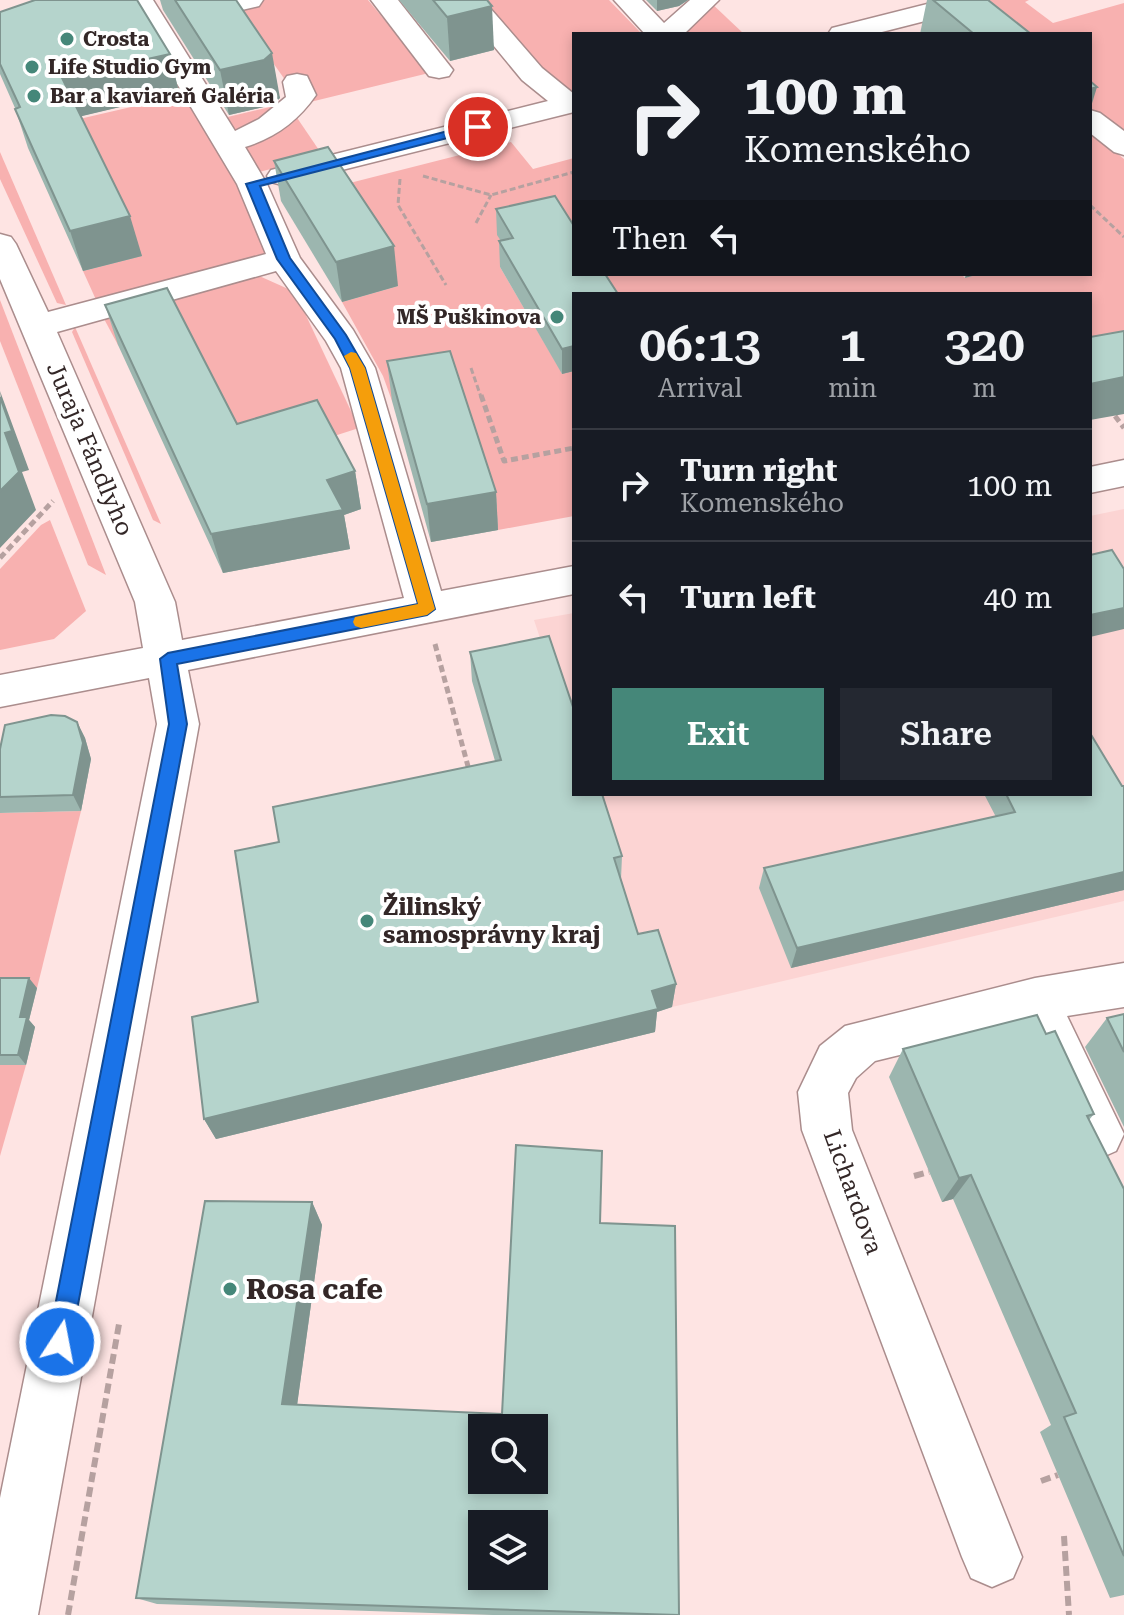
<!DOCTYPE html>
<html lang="en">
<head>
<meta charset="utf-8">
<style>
	:root { --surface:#171b24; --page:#242831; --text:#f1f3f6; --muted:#9ea1a6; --line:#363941; --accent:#458779 }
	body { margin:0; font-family:"Roboto Serif",serif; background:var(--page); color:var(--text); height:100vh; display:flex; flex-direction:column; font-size:30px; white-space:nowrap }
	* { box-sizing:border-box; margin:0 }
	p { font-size:26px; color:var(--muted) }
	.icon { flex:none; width:44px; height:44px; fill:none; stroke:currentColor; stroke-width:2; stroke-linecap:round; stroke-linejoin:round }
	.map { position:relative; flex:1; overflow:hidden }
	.drawer { position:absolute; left:572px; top:292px; width:520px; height:504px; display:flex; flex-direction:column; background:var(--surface); border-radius:0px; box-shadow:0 4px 12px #0003 }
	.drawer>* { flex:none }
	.hud { position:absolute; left:572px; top:32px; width:520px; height:244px; border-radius:0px; box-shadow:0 4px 12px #0003; background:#171b24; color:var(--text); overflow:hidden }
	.buttons { position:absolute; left:468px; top:1414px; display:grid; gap:16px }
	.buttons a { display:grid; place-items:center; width:80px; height:80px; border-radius:0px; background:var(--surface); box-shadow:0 4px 12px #0003; font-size:40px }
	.pin { position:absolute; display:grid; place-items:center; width:68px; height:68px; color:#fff; margin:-34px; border:4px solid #fff; border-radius:50%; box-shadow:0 2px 8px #0007 }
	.me { position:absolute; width:88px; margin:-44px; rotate:11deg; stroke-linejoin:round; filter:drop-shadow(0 0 6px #0008) }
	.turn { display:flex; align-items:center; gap:28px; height:168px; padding:0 40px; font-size:36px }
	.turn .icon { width:104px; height:104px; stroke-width:2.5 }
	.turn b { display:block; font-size:56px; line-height:68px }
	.then { display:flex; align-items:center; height:76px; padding:0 40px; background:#0003; gap:16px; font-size:30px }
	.eta { display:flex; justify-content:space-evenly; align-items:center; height:136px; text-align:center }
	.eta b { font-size:48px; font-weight:600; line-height:56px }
	.action { display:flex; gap:16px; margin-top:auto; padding:16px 40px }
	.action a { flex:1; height:92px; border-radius:0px; background:var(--accent); color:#fff; font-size:32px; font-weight:600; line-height:92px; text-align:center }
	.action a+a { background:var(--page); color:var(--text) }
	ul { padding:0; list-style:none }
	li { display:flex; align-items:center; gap:24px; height:112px; padding:0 40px; border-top:2px solid var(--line) }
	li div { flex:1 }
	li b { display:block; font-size:30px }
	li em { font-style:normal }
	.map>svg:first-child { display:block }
	.built { fill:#fcd4d3 }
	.green { fill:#f8b1b0 }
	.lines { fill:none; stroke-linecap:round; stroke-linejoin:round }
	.minor-casing { stroke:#ab8d8d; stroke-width:3 }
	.path-far2 { stroke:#b6a1a0; stroke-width:3; stroke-dasharray:6 3; stroke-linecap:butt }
	.path-far1 { stroke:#b6a1a0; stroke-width:5; stroke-dasharray:7 4; stroke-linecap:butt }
	.path { stroke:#b6a1a0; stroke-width:6; stroke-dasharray:10 5; stroke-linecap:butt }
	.minor { fill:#fff; fill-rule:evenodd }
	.wall { fill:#9cb6af }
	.shaded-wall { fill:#7f948f }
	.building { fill:#b5d4cc; stroke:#7f948f; stroke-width:2; fill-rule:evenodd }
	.route { fill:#1a73e8; stroke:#114b97; stroke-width:2 }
	.slow { fill:#f59e0b }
	.poi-dot { fill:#458779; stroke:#fff; stroke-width:3 }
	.labels { text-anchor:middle; stroke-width:8; stroke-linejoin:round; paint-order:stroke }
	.far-poi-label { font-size:20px; font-weight:bold; fill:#332727; stroke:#fff; text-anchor:start }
	.street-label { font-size:24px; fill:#332727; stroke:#fff }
	.poi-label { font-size:24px; font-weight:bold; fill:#332727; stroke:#fff; text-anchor:start }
	.near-poi-label { font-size:28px; font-weight:bold; fill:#332727; stroke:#fff; text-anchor:start }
</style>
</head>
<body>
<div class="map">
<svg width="1124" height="1615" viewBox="0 0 1124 1615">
	<rect width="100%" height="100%" fill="#fee4e3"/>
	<g class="built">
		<path d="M1124,509v392l-452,106 -17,-52 -19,3 -44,-164h498v-278z"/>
		<path d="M574,613v127l-40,-120z"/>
	</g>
	<g class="green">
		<path d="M262,0h106l61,73 -127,31 -69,-98z"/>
		<path d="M472,0h137l33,34h-68v56l-27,8z"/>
		<path d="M952,0h77l-4,2 28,21 71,-20v136l-34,-27v-78h-96z"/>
		<path d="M709,1l35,33h-79z"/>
		<path d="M176,71l101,181 -180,50 -14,-31 58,-15 -66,-136 69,-16 -12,-23z"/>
		<path d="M287,103l36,53 -76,19 -32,-55z"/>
		<path d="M1090,131l34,28v208l-34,7v-80h-516l-11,-12 26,-8h372l4,4 15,-4h110z"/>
		<path d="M511,142l22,27 41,-11v93l-74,16 62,106 12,-2v145l-76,14 -45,-139 -61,10 -9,-25 -41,-74 56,-16 -64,-99z"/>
		<path d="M0,152l66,153 -9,-2 -57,-124z"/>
		<path d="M257,275l38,17 64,136 -112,36 -129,-119 -15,-28z"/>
		<path d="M0,300l106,275 -18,-10 -88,-224z"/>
		<path d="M75,327l86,197 -8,-4 -81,-188z"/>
		<path d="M50,520l36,91 -32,28 -54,11v-81l41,-44z"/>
		<path d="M81,811l-44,177 -37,1v-176z"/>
		<path d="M0,1065h26l-26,91z"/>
	</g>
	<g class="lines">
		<defs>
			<g id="minor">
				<path d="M127,0h26l82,131 24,-12 27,-22 -3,-15 4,-6 10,-2 10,2 9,19c-18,26 -41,43 -71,52l22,37 33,74 53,72 22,38 66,223 133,-25v28l-386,76 11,54 -161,891h-38v-117l157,-774 -8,-46 -149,29v-32l143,-27 -8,-46 -135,-323v-45l11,3 5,7 32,68 218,-58 -29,-70zM276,271l50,70 15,27 63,230 -222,42 -7,-38 -118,-270z"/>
				<path d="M222,0h41l-4,6 -26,6 -9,-2 -4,-6z"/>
				<path d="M371,0h27l55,70 -4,6 -10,2 -10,-2z"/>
				<path d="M456,0h27l59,68 32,26v18l-292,73 -11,-3 -4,-6 4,-6 277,-69 -26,-21z"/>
				<path d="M614,0h28l22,23 26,-23h29l-35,34h-39z"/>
				<path d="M943,0h45l-4,6 -110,28h-46l4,-6z"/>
				<path d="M1090,110l10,3 24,18v24l-10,-3 -24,-19z"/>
				<path d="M1124,460v26l-34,7v-26z"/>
				<path d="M1124,963v44l-57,9 57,118 -8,17 -18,8 -18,-8 -58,-126 -147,36 -19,17 -8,15 4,37 170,427 -9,21 -21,9 -21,-9 -9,-21 -160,-427 -4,-38 22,-46 25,-20 190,-48z"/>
			</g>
		</defs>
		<use href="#minor" class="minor-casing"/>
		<g class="path-far2">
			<path d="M423,176l68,19 83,-23"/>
			<path d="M400,179l-2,26 48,80"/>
			<path d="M1090,205l34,32"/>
			<path d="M476,223l15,-28"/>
			<path d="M471,368l10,29"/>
		</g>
		<g class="path-far1">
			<path d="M481,395l23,66 70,-13"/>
			<path d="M1115,416l9,12"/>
			<path d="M0,558l53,-57"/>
			<path d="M435,644l34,126"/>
		</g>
		<g class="path">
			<path d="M914,1176l15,-4"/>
			<path d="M1041,1481l17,-6"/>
			<path d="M1064,1536l5,79"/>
			<path d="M68,1615l51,-291"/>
		</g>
		<use href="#minor" class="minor"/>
	</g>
	<g class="wall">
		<path d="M160,0h76l44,98 -8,7 -43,10 -66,-105z"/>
		<path d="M399,0h88l7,50 -44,11z"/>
		<path d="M646,0h42l-9,6 -22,5z"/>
		<path d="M927,0h61l43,34h-111z"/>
		<path d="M0,12l170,42 9,39 -98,23 61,140 -59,15 -55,-123 -13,-40 -15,-34z"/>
		<path d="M274,161l124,125 -56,16 -61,-101z"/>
		<path d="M496,209l78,85v77l-12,3 -62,-107 -1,-26h2l-4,-6z"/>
		<path d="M105,305l132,119 118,47 6,38 -17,6 6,34 -127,24 -105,-228z"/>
		<path d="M387,361l109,131 2,38 -67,12 -39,-141z"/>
		<path d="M470,652l152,204 -1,23 17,55 38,50 -4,23 -15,5 -2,20 -439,107 -12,-20 54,-117 21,-160 216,-81 -23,-80z"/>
		<path d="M77,722l8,16 6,21 -10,52 -81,2v-64z"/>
		<path d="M1124,786v104l-333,78 -32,-80 5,-20 232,-51 -12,-23h106z"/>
		<path d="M0,978l37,10 -8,32 6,7 -9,38h-26z"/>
		<path d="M1124,1014v113l-39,-80 22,-29z"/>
		<path d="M1046,1034l48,80 -5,6 35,69v406l-14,3 -70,-166 11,-7 -98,-226 -11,3 -53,-125 14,-28z"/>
		<path d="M312,1202l10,23 -25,180 205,9 98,-191 79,392h-186l-336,-11 -21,-6z"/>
	</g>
	<g class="shaded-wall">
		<path d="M657,0h31l-9,6 -22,5z"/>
		<path d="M492,6l2,44 -44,11 -3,-44z"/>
		<path d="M272,53l8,45 -8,7 -43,10 -9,-45z"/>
		<path d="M170,54l9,39 -105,25 -12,-40z"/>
		<path d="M1097,87l-7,23v-21z"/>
		<path d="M130,216l12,40 -59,15 -13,-40z"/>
		<path d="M394,246l4,40 -56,16 -6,-40z"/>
		<path d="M966,274h14l-15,4z"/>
		<path d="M574,346v25l-12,3v-25z"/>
		<path d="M1124,377v37l-34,6v-36z"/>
		<path d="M0,391l29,79 -7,2 14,38 -36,38v-57l5,-58z"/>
		<path d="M355,471l6,38 -17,6 6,34 -127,24 -12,-39 116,-54z"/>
		<path d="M496,492l2,38 -67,12 -4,-38z"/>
		<path d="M1124,608v21l-34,8v-22z"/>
		<path d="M77,722l8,16 6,21 -10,52 -8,-16z"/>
		<path d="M1124,872v18l-333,78 6,-20z"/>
		<path d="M29,978l8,10 -8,32 6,7 -9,38 -8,-10 2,-38z"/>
		<path d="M676,984l-4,23 -15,5 -2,20 -439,107 -12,-20z"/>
		<path d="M971,1175l-18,24 -11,3 17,-24z"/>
		<path d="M312,1202l10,23 -27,195 -13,-16z"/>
	</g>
	<g class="building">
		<path d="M35,0h102l33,54 -108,24 68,138 -60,15 -55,-122 5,-2 -20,-43v-52z"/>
		<path d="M175,0h61l36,53 -8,7 -44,10z"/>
		<path d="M433,0h54l5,6 -45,11z"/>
		<path d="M933,0h55l43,34h-57z"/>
		<path d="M1090,81l7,6 -7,2z"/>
		<path d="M328,147l66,99 -58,16 -62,-101z"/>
		<path d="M555,196l19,30v48h31l13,20h-44v52l-12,3 -63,-108 14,-3 -17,-29z"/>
		<path d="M167,288l70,136 80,-24 38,71 -28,9 16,30 -132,24 -106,-229z"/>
		<path d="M1124,331v46l-34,7v-47z"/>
		<path d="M450,351l46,141 -69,12 -40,-143z"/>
		<path d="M0,397l12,34 -7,2 14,39 -19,19z"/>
		<path d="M1112,550l12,19v39l-34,7v-60z"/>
		<path d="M549,636l25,74v84h28l20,62 -8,2 24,76 20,-4 18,54 -24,7 6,18 -454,110 -12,-102 66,-15 -23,-151 44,-9 -6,-35 228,-47 -31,-108z"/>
		<path d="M51,715l14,1 12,6 6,21 -10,52 -73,2v-48l5,-24z"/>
		<path d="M1090,733l32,53h2v86l-327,76 -33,-80 251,-56 -9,-18h84z"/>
		<path d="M0,978h29l-9,39h7l-9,38h-18z"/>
		<path d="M1124,1014v38l-17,-34z"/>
		<path d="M1037,1015l9,19 9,-3 39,83 -7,2 37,73v367l-60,-139 12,-4 -105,-238 -12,3 -56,-129z"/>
		<path d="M516,1145l86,6 -2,72 75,3 4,389 -543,-17 69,-397 107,1 -30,202 220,10zM482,1428h52v52h-52zM482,1524h52v52h-52z"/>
	</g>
	<path class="route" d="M478,123l6,4 -1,2 -223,57 30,72 56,77 19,33 70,241 -8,6 -250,49 10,60 -116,618 -3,8 -8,3 -9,-3 -3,-8 121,-618 -9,-65 8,-6 250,-49 -68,-236 -15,-29 -58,-80 -31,-75z"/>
	<path class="slow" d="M351,352l5,1 9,15 70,241 -8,6 -66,13 -6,-2 -2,-4 2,-5 63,-13 -68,-236 -6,-12z"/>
	<g class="poi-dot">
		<circle cx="67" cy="39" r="8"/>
		<circle cx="32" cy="67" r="8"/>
		<circle cx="34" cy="96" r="8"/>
		<circle cx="557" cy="317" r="8"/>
		<circle cx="367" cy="921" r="8"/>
		<circle cx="230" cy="1289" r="8"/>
	</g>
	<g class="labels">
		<g class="far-poi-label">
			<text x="83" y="46">Crosta</text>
			<text x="48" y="74">Life Studio Gym</text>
			<text x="50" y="103">Bar a kaviareň Galéria</text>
			<text x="541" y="324" text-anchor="end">MŠ Puškinova</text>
		</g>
		<g class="street-label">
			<text transform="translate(90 449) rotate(67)" y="8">Juraja Fándlyho</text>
			<text transform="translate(853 1192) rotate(70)" y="8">Lichardova</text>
		</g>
		<g class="poi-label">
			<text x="383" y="915">Žilinský<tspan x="383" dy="28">samosprávny kraj</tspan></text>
		</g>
		<g class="near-poi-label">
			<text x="246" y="1299">Rosa cafe</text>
		</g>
	</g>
</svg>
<div class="buttons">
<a><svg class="icon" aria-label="search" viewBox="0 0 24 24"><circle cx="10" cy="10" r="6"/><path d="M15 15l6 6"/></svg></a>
<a><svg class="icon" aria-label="layers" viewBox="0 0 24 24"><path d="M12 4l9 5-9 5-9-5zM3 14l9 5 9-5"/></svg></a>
</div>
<div class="pin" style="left:478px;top:127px;background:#d93025"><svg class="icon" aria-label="arrive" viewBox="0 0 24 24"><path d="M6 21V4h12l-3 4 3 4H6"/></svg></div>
<svg class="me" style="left:60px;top:1342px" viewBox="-20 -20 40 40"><circle r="17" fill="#1a73e8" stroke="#fff" stroke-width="3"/><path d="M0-11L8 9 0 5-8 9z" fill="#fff"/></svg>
<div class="hud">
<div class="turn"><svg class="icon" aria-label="right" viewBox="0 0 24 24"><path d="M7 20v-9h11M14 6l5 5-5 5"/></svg><div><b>100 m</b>Komenského</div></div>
<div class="then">Then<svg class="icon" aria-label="left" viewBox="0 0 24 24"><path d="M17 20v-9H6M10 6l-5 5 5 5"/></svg></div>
</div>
<section class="drawer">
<div class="eta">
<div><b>06:13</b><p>Arrival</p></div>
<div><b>1</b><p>min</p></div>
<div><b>320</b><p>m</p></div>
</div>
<ul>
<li><svg class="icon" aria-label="right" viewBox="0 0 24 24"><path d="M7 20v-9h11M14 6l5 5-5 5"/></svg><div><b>Turn right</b><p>Komenského</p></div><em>100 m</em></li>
<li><svg class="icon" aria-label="left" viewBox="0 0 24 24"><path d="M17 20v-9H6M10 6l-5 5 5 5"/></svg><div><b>Turn left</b></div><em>40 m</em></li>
</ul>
<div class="action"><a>Exit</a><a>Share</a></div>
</section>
</div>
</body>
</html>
